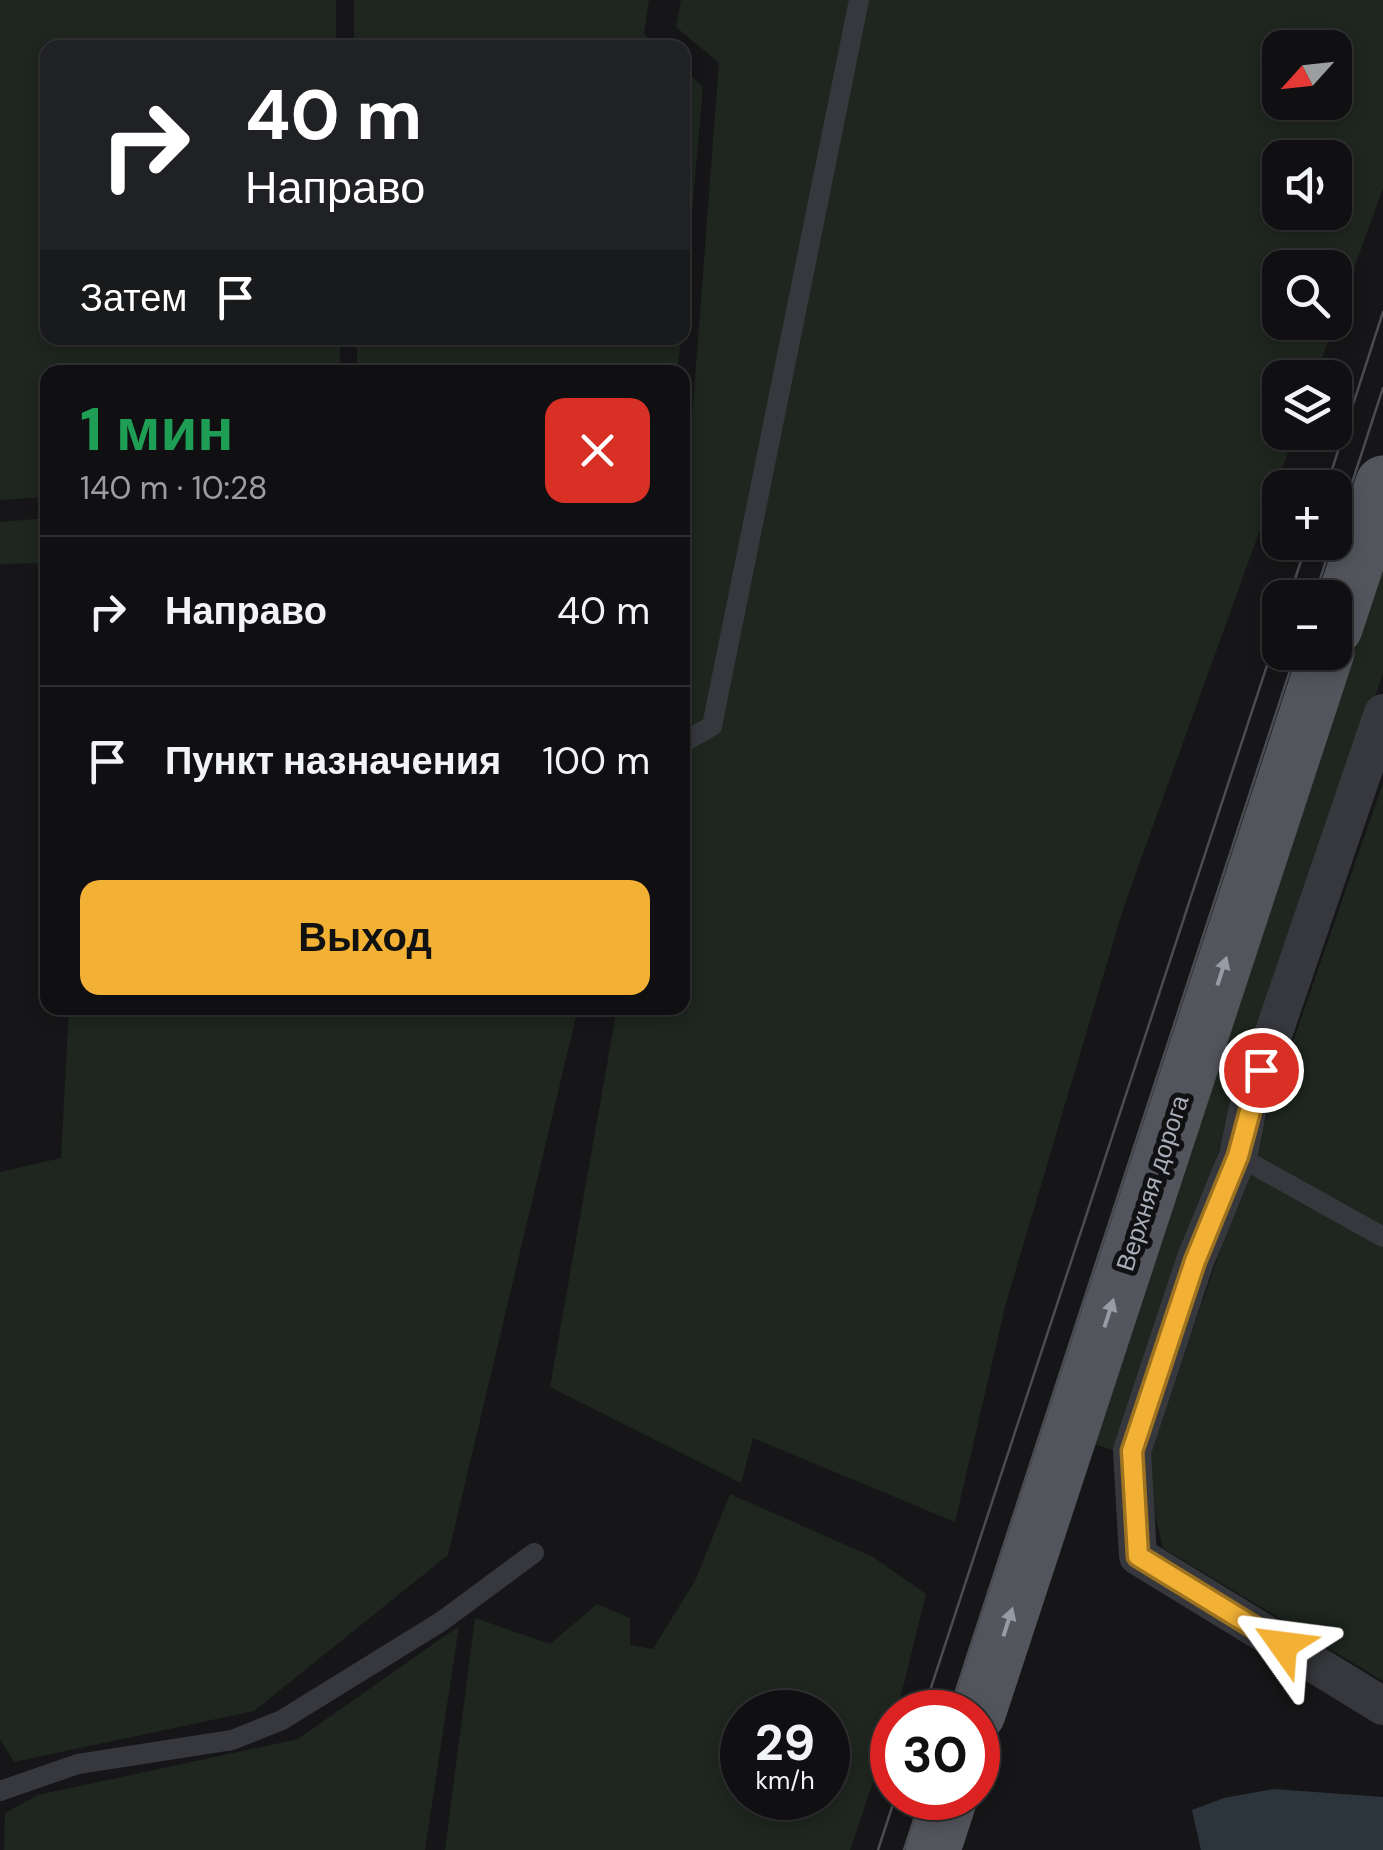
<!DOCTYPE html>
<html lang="ru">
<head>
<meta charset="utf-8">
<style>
	:root { --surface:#101012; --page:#19191b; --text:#f1f3f6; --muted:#9c9d9f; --line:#303032; --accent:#f2b134 }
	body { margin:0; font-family:"DM Sans",sans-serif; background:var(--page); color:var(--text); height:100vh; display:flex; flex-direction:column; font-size:38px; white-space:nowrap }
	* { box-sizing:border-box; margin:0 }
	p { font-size:32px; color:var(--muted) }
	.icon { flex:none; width:55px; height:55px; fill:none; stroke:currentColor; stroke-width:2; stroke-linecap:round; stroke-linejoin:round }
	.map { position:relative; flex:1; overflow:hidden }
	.side { position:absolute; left:40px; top:365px; width:650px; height:650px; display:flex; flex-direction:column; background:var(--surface); border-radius:20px; box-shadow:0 5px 15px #0003,0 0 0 2px var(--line) }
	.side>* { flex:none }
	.top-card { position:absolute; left:40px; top:40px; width:650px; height:305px; border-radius:20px; box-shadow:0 5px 15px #0003,0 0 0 2px var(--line); background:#202124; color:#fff; overflow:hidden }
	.needle { width:65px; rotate:243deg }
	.buttons { position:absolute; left:1262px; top:30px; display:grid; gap:20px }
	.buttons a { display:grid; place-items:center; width:90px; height:90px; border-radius:20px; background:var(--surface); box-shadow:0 5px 15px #0003,0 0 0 2px var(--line); font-size:50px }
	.speed { position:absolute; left:720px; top:1690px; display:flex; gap:20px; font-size:50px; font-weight:700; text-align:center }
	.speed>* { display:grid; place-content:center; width:130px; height:130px; border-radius:50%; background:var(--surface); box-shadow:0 5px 15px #0003,0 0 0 2px var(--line); line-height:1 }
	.speed small { font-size:25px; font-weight:400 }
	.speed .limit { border:15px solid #d22; background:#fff; color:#111 }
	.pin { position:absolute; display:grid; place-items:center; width:85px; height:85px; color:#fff; margin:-42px; border:5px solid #fff; border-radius:50%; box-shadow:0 2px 10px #0007 }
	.me { position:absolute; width:110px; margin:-55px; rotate:301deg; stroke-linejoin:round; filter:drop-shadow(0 0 8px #0008) }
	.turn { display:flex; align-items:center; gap:35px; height:210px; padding:0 40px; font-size:45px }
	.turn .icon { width:130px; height:130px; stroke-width:2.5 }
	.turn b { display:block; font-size:70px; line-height:85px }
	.then { display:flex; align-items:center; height:95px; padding:0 40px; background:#0003; gap:20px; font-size:38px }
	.round { display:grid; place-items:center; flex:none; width:105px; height:105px; border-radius:20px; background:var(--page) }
	.headline { display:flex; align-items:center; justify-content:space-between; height:170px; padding:0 40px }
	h1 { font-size:60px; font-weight:800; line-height:75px; color:#1e9e55 }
	.primary-button { display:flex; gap:20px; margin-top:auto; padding:20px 40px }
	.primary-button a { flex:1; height:115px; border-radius:20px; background:var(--accent); color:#111; font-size:40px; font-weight:800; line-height:115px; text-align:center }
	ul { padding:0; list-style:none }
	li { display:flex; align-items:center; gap:30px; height:150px; padding:0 40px; border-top:2px solid var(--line) }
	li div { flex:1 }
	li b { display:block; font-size:38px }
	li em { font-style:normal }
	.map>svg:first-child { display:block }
	.green { fill:#1e261f; fill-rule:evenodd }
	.water { fill:#2c353c }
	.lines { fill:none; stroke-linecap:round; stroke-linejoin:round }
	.lane { stroke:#37383d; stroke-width:20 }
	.street { stroke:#37383d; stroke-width:38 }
	.primary { stroke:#53555c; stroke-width:55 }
	.tram { stroke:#4a4c52; stroke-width:2.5 }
	.oneway { fill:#979ba6 }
	.route-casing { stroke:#9d7322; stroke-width:25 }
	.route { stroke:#f2b134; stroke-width:18 }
	.labels { text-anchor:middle; stroke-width:10; stroke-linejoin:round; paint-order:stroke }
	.street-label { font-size:25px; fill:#a8adb8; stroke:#111113 }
</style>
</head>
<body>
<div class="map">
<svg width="1383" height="1850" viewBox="0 0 1383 1850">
	<rect width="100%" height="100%" fill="#161618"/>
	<g class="green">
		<path d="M0,0h336v47l-288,1v290h292v34h-292l-1,125 -47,3z"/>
		<path d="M354,0h295l-5,34 15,13h-305z"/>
		<path d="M681,0h702v188l-48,133v-53h-55v54l55,1 -20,54 -35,1v54l15,1 -171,473 -118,397 -51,219 -202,-84 -12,45 -191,-96 67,-379h65l1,-472 36,-473 -43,-36zM1280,48h55v54h-55zM1280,158h55v54h-55z"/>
		<path d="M683,69l20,18 -20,228z"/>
		<path d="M357,338h324l-4,34h-320z"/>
		<path d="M47,518v45l-47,1v-42z"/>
		<path d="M1383,554v119l-267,778 -31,-10z"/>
		<path d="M1383,783v898l-220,-133 -19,-79z"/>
		<path d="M69,1008h509l-130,547 -194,156 -240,51 -14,-23v-567l61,-14z"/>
		<path d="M730,1494l143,63 53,37 -29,118h-5v14l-42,124h-405l30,-232 75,26 47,-40 33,14v27l23,4 43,-70zM828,1712v86h-86v-86z"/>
		<path d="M459,1626l-34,224h-421l1,-37 33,-18 260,-56z"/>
	</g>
	<path class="water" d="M1274,1789l109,8v53h-182l-9,-40 32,-12z"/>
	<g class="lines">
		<g class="lane">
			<path d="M682,743l30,-17 147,-726"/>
			<path d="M1238,1156l145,81"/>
			<path d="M0,1791l78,-27 154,-24 50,-20 160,-99 92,-68"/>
		</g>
		<path class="street" d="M1383,713l-135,395 -10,48 -43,105 -63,190 6,105 245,150"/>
		<g class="primary">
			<path d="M1335,628l48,-145"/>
			<path d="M978,1714l349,-1062"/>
			<path d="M933,1850l17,-52"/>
		</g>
		<g class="tram">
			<path d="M1326,488l57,-176"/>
			<path d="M1335,535l48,-147"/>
			<path d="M1289,598l18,-56"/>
			<path d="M1314,598l18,-56"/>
			<path d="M923,1712l357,-1086"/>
			<path d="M949,1712l347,-1060"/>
			<path d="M878,1850l17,-52"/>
			<path d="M904,1850l17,-52"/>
		</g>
	</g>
	<defs><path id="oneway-solid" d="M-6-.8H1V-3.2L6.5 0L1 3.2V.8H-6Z" transform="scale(2.5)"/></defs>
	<g class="oneway">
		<use href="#oneway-solid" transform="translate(1222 971) rotate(-72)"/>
		<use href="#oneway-solid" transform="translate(1109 1313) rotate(-72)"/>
		<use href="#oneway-solid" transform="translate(1008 1622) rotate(-72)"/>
	</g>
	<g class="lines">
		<defs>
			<path id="route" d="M1261,1070l-23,86 -43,105 -63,190 6,105 145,89"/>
		</defs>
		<use href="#route" class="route-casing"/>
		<use href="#route" class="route"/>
	</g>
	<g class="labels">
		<g class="street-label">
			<text transform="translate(1152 1183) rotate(-72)" y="9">Верхняя дорога</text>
		</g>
	</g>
</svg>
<div class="buttons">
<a><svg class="needle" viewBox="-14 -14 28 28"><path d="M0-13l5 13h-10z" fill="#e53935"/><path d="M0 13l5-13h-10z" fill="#9c9d9f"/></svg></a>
<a><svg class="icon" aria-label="sound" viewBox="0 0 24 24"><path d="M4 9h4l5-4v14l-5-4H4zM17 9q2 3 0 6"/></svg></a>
<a><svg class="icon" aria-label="search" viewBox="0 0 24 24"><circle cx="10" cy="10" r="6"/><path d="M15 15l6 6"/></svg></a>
<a><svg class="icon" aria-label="layers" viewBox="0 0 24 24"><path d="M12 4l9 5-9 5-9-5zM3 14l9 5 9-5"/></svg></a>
<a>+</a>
<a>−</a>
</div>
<div class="speed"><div>29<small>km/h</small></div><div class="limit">30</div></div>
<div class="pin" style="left:1261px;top:1070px;background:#d93025"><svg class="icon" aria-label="arrive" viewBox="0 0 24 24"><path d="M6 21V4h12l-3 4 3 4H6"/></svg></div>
<svg class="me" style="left:1283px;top:1645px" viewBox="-20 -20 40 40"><path d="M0-17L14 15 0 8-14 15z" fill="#f2b134" stroke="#fff" stroke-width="4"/></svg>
<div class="top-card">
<div class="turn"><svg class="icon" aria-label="right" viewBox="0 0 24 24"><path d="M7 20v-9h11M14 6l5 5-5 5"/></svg><div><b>40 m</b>Направо</div></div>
<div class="then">Затем<svg class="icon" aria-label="arrive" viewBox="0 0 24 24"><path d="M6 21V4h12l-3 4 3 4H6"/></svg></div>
</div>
<section class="side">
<div class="headline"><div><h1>1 мин</h1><p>140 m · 10:28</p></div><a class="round" style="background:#d93025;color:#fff"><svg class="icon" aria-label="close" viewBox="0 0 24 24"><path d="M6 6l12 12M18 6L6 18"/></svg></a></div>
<ul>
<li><svg class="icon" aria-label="right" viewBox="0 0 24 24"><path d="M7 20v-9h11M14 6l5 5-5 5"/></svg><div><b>Направо</b></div><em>40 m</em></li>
<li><svg class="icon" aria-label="arrive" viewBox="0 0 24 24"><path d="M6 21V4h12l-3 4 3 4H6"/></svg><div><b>Пункт назначения</b></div><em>100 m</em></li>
</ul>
<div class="primary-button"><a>Выход</a></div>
</section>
</div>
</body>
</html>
